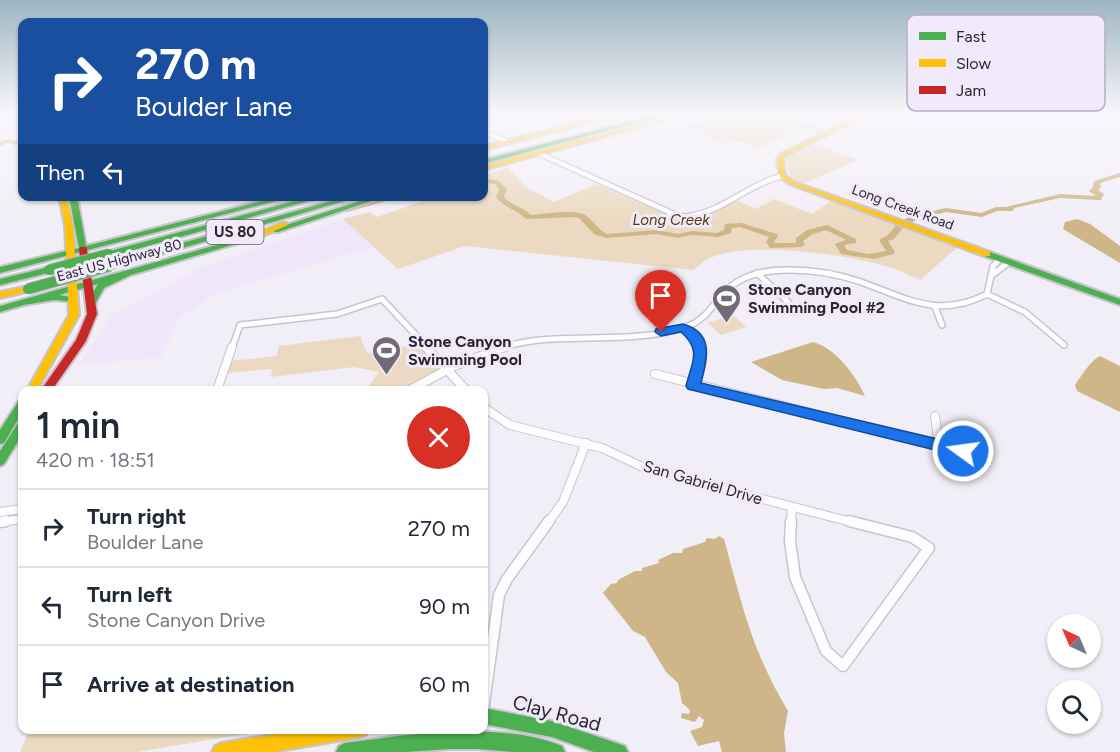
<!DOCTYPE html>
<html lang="en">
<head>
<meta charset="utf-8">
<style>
	:root { --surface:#fff; --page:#f2f2f3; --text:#1f2937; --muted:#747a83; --line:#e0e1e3 }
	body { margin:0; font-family:Figtree,sans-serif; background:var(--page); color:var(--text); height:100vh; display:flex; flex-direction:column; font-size:22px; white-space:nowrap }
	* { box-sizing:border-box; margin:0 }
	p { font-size:20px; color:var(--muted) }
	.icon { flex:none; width:33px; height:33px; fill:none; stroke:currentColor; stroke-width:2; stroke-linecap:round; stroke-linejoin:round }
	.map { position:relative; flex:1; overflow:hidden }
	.sheet { position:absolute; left:18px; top:386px; width:470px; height:348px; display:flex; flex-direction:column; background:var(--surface); border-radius:12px; box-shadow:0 2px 4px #0004 }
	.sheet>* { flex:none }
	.banner { position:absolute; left:18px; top:18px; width:470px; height:183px; border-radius:12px; box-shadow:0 2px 4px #0004; background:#1a4fa0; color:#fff; overflow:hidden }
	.needle { width:39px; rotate:316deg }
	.fabs { position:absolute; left:1047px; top:614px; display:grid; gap:12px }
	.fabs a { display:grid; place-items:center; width:54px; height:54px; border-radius:50%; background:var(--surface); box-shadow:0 2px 4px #0004; font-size:30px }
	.pin { position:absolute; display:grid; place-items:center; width:51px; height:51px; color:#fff; margin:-62px -26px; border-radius:50% 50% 50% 0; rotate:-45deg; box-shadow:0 0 6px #0007 }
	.pin .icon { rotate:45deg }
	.me { position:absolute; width:66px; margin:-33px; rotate:284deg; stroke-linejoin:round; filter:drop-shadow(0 0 4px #0008) }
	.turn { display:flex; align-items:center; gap:21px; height:126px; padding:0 18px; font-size:27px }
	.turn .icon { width:78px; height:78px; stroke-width:2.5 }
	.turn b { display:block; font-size:42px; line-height:51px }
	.then { display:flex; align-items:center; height:57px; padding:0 18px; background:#0003; gap:12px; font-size:22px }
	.round { display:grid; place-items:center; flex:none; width:63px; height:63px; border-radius:32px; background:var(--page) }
	.summary { display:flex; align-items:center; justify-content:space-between; height:102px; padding:0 18px }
	h1 { font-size:36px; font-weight:600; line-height:45px }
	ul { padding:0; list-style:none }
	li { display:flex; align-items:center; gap:18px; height:78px; padding:0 18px; border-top:2px solid var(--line) }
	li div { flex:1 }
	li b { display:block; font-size:22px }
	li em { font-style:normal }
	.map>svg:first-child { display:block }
	.built { fill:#efe6fa }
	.green { fill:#ebdac1 }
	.water { fill:#ceb688 }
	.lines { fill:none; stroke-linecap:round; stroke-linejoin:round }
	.river { fill:#ceb688; fill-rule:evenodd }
	.street-far3-casing { stroke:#c8c4cd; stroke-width:7 }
	.street-far2-casing { stroke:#c8c4cd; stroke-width:8 }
	.street-far1-casing { stroke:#c8c4cd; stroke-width:10 }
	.street-casing { stroke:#c8c4cd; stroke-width:13 }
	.fast-casing { stroke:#c8c4cd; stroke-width:4 }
	.slow-casing { stroke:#c8c4cd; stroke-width:4 }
	.jam-casing { stroke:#c8c4cd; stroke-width:4 }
	.street-far3 { stroke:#fdfcfe; stroke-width:4.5 }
	.street-far2 { stroke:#fdfcfe; stroke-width:5 }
	.street-far1 { stroke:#fdfcfe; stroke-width:8 }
	.street { stroke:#fdfcfe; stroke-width:10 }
	.fast { fill:#4caf50; fill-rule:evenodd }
	.slow { fill:#ffc107; fill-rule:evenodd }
	.jam { fill:#c62828; fill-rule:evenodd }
	.fast-bridge-casing { stroke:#aea8b4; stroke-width:12; stroke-linecap:butt }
	.fast-bridge { stroke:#4caf50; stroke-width:10 }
	.route { fill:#1a73e8; stroke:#114b97; stroke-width:1.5 }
	.labels { text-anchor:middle; stroke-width:6; stroke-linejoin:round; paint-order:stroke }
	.far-street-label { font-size:14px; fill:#2a2530; stroke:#f1eafb }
	.far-water-label { font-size:15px; font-style:italic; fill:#543d02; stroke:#f1eafb }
	.shield { fill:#f1eafb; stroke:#66606d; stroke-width:1.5 }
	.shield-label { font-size:15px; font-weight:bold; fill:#2a2530 }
	.poi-label { font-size:16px; font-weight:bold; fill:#2a2530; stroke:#f1eafb; text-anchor:start }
	.street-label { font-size:16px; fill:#2a2530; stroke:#f1eafb }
	.near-street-label { font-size:20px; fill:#2a2530; stroke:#f1eafb }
	.key { fill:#f1eafb; stroke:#b5afbe; stroke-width:1.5 }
	.key-label { font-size:16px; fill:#2a2530 }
</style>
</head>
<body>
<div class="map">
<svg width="1120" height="752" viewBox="0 0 1120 752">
	<rect width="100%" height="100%" fill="#f2eef7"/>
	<path class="built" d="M343,219l31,28 -154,45 -40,25 -19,40 -82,8 33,-51 93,-48z"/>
	<g class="green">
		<path d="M720,115l62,1 46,15 -9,4 -21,-6 -39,19 -24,-8 -12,4 -37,-17z"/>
		<path d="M814,144l44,16 -56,24 -12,-7 -5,-21z"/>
		<path d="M507,167l19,20 28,15 42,-18 90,39 48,-24 22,10 18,-10 38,15 21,-14 126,46 -39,34c-12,-5 -25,-12 -38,-15 -40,-11 -137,-25 -174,-6 -5,3 -10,7 -15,11l-228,-24 -67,23 -55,-50 27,-7 7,5 58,-20 48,-1v-19z"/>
		<path d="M733,315l13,12 -25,8 -13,-12z"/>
		<path d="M360,336l7,17h13l38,-10 22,27 -36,20h-38l13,-18 -25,-5 -83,10 1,-8 -45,4 4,-12 45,-5 3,-10z"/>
		<path d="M30,729h244l-137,23h-117z"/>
	</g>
	<g class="water">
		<path d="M1077,219l13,5 30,22v17l-57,-34 2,-7z"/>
		<path d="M813,342c23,6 43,34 52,54l-28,-8 -13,1 -42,-9 -31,-18z"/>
		<path d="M1100,356l20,10v46l-43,-21 -2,-6c7,-10 15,-24 25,-29z"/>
		<path d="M719,536l5,3c18,66 28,112 64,172l-4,22 2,19h-64l-3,-11 -21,5 -8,-15 12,-4 2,-7 -5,-4 -4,6 -14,-4 1,-5 7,1 1,-4 -8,-7 -4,-20 -12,-11 -21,-35 -12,-6 -30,-38 8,-9 6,-1 1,-3 17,-9h7v-3l17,-5 -1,-3 15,-7h9l1,-4 22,-7 2,-4 8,1z"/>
	</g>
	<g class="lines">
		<g class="river">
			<path d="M8,139l7,2 7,-1v4l-8,1 -5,-3 -9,4v-4z"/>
			<path d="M1120,173v4l-20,6 1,4 -3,3 6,4 -3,6h-3l-38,-2 -46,10 -1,3h-16l-15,6 -36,-5 -30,8 -14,9 -8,10 -6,2 7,11 -1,2 -20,5 -33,-5 -6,-10 11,-4 -20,-10 -13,4 -10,7 2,4 -4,2 -31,1 -4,-6 3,-5 -29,-10 -8,1 -1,5 -13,4 -26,-2 -14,3 -21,-4 -51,4 -12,-4 -14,-15 -4,-2 -50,2c-10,-11 -18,-8 -30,-22l3,-8 -4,-5 -12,-2v-4l16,3 8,8 -3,8c9,10 18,9 27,18 13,-1 43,-6 54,0 8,5 12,14 22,19l50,-4 21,4 14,-3 25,2 7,-3 1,-6 16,-1 36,11 1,2 -4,6 1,1h21v-5l11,-8 20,-5 29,14v4l-12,2 3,5 21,4 18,-3 -7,-11 9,-5 8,-10 14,-9 36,-8 35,5 15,-6h10l54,-13 36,2 -7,-5 4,-4 1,-6z"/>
			<path d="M391,196h13l-57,16 -4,-2z"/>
		</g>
		<defs>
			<g id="street-far3">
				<path d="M483,131l25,11"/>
				<path d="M538,153l140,63"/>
				<path d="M690,216c33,-5 59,-32 92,-40"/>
			</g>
			<g id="street-far2">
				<path d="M670,215l15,2 14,-2"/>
				<path d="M1000,259l-7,7 -2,10 18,-14"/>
				<path d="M757,273l32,30"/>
				<path d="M987,294l38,18 39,33"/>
				<path d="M935,307l7,18"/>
				<path d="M683,328l10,6 7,14"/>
				<path d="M232,348l8,-23 97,-11 45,-15 46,49"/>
				<path d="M500,348c60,-19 126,-1 186,-21 20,-7 26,-22 40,-36 16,-17 41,-21 63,-21 24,0 49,4 72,12 47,17 78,37 126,12l4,-18"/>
			</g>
			<g id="street-far1">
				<path d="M426,347l40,43"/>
				<path d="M655,374l308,77"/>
				<path d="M693,386l8,-39"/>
				<path d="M217,390l15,-43"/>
				<path d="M410,390l44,-24 51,-19"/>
				<path d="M483,407l27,18 92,23 45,21 208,54"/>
				<path d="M935,416l4,29"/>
				<path d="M0,512l22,-3"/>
				<path d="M0,522l22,-3"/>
				<path d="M548,523l15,-21 23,-59"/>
				<path d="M791,523l1,-16"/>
			</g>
			<g id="street">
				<path d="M791,521l-1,20 5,36 31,74 17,15 86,-118 -17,-11 -63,-16"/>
				<path d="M0,522l6,-1"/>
				<path d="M483,711l16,-116 8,-16 42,-58"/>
			</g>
			<g id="fast">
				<path d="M655,115h10l-182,49v-4z"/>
				<path d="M69,196h8l9,50 195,-50h14l-295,77v-6l79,-19z"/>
				<path d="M313,196h13l-214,60h-6l-1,-2 1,-2z"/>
				<path d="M349,196h13l-249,72h-6l-1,-2 1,-2z"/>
				<path d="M375,196h12l-109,36h-3l-4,-2z"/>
				<path d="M252,235h6l1,2 -128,38 -27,13 -9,16h-6l-2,-2 11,-18 -39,11 17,3 2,2 -2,2 -22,-2 -30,5 -24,7v-6z"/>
				<path d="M984,252h6l130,47v6l-136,-49z"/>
				<path d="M49,267l4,3 -1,2 -52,13v-6z"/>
				<path d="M22,401v12l-18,30 -4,1v-14l18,-28z"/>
				<path d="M22,422v13l-18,29 -4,2v-15l18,-28z"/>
				<path d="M483,708l69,13 73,25 3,6h-34l-42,-15 -69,-13z"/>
				<path d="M451,731c36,0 77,1 111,15l3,6h-52l-36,-3h-26l-45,3h-70l3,-6 6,-3 53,-7z"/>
			</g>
			<g id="slow">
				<path d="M609,115h10l-136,35v-4z"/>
				<path d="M674,115h10l-201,55v-4z"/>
				<path d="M860,115h8l-83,41 -2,3 2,16 9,7 196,70v4h-6l-194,-72 -10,-7 -3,-18 4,-5z"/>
				<path d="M59,196h8l6,30 6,89 -42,75h-10l42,-75 -4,-89z"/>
				<path d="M281,223h6l1,2 -39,17h-6l-1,-2z"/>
				<path d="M28,286l4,3 -1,2 -31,7v-6z"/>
				<path d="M308,729h60l-2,6 -6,2 -87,15h-61l3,-6 6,-3z"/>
			</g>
			<path id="jam" d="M80,247h6l1,2 10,65 -11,27 -34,49h-11l35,-50 11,-26 -8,-65z"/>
		</defs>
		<use href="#street-far3" class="street-far3-casing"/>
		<use href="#street-far2" class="street-far2-casing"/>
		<use href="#street-far1" class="street-far1-casing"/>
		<use href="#street" class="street-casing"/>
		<use href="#fast" class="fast-casing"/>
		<use href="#slow" class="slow-casing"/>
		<use href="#jam" class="jam-casing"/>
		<use href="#street-far3" class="street-far3"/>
		<use href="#street-far2" class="street-far2"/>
		<use href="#street-far1" class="street-far1"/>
		<use href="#street" class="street"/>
		<use href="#fast" class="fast"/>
		<use href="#slow" class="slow"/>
		<use href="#jam" class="jam"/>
		<defs>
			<g id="fast-bridge">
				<path d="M49,270l60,-16"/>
				<path d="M28,289l82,-23"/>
			</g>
		</defs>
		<use href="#fast-bridge" class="fast-bridge-casing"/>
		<use href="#fast-bridge" class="fast-bridge"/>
	</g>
	<linearGradient id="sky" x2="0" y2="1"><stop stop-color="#9db5c2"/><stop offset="0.52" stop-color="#f9f7fb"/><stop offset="1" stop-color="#f9f7fb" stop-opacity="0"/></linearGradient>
	<rect width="1120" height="220" fill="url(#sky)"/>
	<path class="route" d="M683,324c32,9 24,35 18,59l262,62 7,6 -7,6 -275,-68 -2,-3c6,-24 16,-36 -5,-54l-20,4 -6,-4 1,-3z"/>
	<defs>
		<symbol id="stadium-pin" viewBox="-11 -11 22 30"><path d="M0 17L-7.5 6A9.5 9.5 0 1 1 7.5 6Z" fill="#706b76" stroke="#f1eafb"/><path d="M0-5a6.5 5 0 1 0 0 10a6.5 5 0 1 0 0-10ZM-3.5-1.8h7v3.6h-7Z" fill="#fff"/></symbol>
	</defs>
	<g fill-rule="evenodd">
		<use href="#stadium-pin" x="710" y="282" width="33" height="45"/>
		<use href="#stadium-pin" x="370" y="334" width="33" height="45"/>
	</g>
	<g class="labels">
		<g class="far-street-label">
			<text transform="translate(903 207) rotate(20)" y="5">Long Creek Road</text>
			<text transform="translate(119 260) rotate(-15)" y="5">East US Highway 80</text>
		</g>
		<g class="far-water-label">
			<text x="671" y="225">Long Creek</text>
		</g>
		<rect class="shield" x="206.5" y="220" width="57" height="24" rx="4.5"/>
		<g class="shield-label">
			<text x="235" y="237">US 80</text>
		</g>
		<g class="poi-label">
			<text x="748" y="295">Stone Canyon<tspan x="748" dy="18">Swimming Pool #2</tspan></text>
			<text x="408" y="347">Stone Canyon<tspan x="408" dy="18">Swimming Pool</tspan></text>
		</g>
		<g class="street-label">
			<text transform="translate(703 482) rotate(16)" y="6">San Gabriel Drive</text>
		</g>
		<g class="near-street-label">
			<text transform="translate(557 713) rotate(15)" y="7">Clay Road</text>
		</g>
	</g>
	<rect x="907" y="15" width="198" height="96" rx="9" class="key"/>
	<rect x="919" y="32" width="27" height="8" fill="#4caf50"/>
	<rect x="919" y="59" width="27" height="8" fill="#ffc107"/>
	<rect x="919" y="86" width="27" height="8" fill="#c62828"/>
	<g class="key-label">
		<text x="956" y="42">Fast</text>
		<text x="956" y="69">Slow</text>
		<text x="956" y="96">Jam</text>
	</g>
</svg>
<div class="fabs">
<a><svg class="needle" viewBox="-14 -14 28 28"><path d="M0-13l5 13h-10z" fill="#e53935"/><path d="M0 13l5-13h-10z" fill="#747a83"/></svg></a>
<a><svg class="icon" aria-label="search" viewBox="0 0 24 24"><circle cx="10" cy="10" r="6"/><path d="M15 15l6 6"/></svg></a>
</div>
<div class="pin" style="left:661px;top:332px;background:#d93025"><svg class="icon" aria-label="arrive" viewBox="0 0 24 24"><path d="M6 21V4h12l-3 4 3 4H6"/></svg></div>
<svg class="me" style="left:963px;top:451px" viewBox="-20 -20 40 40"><circle r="17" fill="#1a73e8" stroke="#fff" stroke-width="3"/><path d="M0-11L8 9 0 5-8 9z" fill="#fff"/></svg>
<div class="banner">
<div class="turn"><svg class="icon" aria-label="right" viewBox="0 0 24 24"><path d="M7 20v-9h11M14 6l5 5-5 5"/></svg><div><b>270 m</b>Boulder Lane</div></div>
<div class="then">Then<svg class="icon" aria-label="left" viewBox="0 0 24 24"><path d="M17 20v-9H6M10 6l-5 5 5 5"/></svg></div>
</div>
<section class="sheet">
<div class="summary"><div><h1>1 min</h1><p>420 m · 18:51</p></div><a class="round" style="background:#d93025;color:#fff"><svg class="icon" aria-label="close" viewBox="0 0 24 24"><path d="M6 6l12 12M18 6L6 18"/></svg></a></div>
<ul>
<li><svg class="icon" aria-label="right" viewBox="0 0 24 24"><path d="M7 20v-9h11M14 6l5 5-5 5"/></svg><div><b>Turn right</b><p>Boulder Lane</p></div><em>270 m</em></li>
<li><svg class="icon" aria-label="left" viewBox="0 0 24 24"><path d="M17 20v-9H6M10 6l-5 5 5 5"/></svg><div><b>Turn left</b><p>Stone Canyon Drive</p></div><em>90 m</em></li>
<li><svg class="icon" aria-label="arrive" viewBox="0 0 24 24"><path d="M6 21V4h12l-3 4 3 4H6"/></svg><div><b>Arrive at destination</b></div><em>60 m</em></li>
</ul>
</section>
</div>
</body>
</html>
